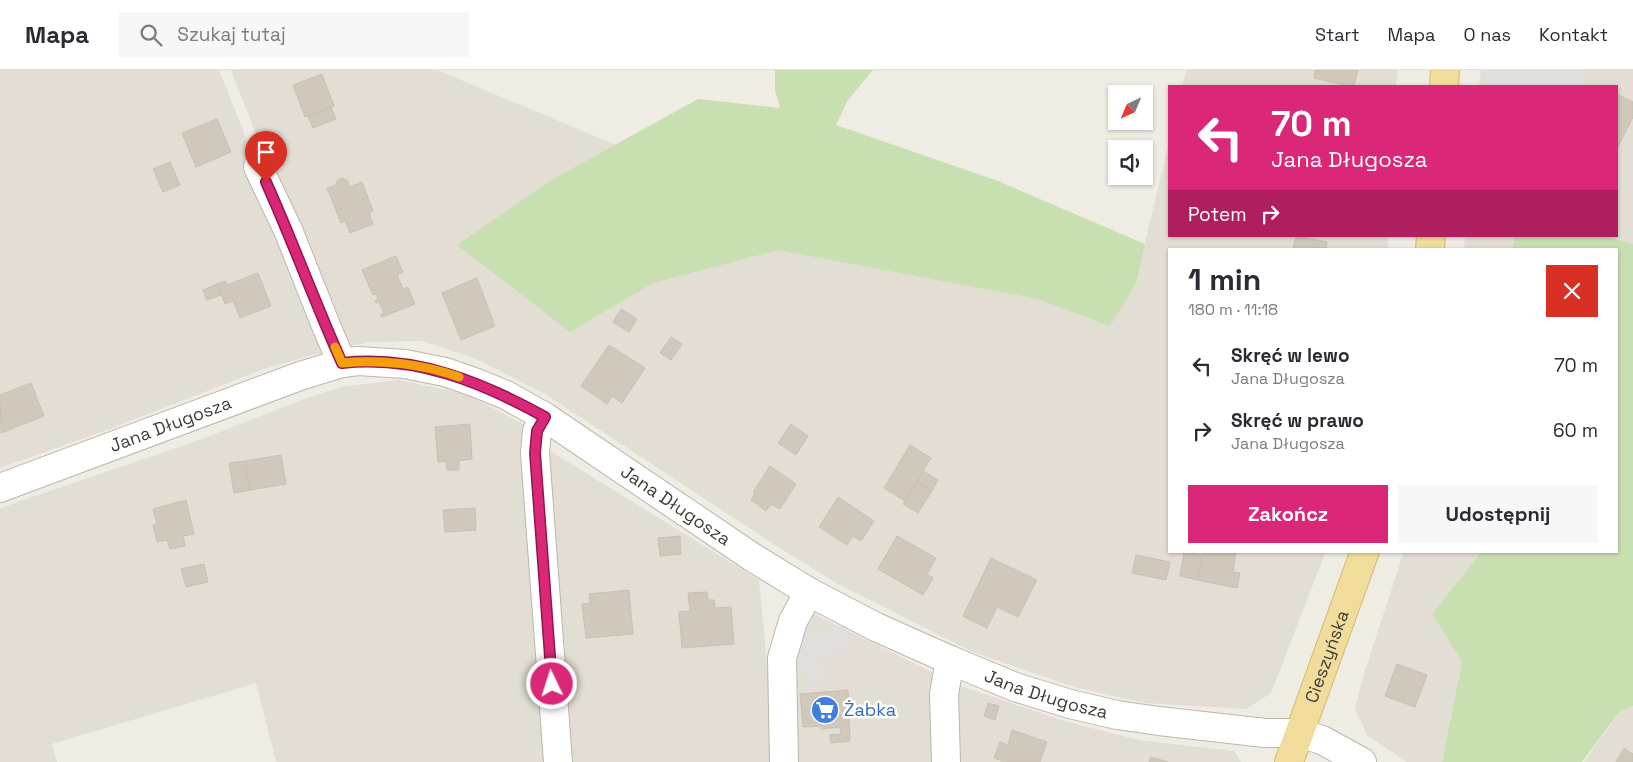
<!DOCTYPE html>
<html lang="pl">
<head>
<meta charset="utf-8">
<style>
	:root { --surface:#fff; --page:#f7f7f7; --text:#2b2b33; --muted:#7c7c81; --line:#e1e1e2; --accent:#db2777 }
	body { margin:0; font-family:"Space Grotesk",sans-serif; background:var(--page); color:var(--text); height:100vh; display:flex; flex-direction:column; font-size:19px; white-space:nowrap }
	* { box-sizing:border-box; margin:0 }
	p { font-size:16px; color:var(--muted) }
	.icon { flex:none; width:28px; height:28px; fill:none; stroke:currentColor; stroke-width:2; stroke-linecap:round; stroke-linejoin:round }
	.map { position:relative; flex:1; overflow:hidden }
	.side { position:absolute; left:1168px; top:178px; width:450px; height:305px; display:flex; flex-direction:column; background:var(--surface); border-radius:0px; box-shadow:0 1px 4px #0004 }
	.side>* { flex:none }
	.guide { position:absolute; left:1168px; top:15px; width:450px; height:152px; border-radius:0px; box-shadow:0 1px 4px #0004; background:#db2777; color:#fff; overflow:hidden }
	.needle { width:32px; rotate:224deg }
	.buttons { position:absolute; left:1108px; top:15px; display:grid; gap:10px }
	.buttons a { display:grid; place-items:center; width:45px; height:45px; border-radius:0px; background:var(--surface); box-shadow:0 1px 4px #0004; font-size:25px }
	.pin { position:absolute; display:grid; place-items:center; width:42px; height:42px; color:#fff; margin:-51px -21px; border-radius:50% 50% 50% 0; rotate:-45deg; box-shadow:0 0 5px #0007 }
	.pin .icon { rotate:45deg }
	.me { position:absolute; width:55px; margin:-28px; rotate:356deg; stroke-linejoin:round; filter:drop-shadow(0 0 4px #0008) }
	.turn { display:flex; align-items:center; gap:18px; height:105px; padding:0 20px; font-size:22px }
	.turn .icon { width:65px; height:65px; stroke-width:2.5 }
	.turn b { display:block; font-size:35px; line-height:42px }
	.then { display:flex; align-items:center; height:48px; padding:0 20px; background:#0003; gap:10px; font-size:19px }
	.round { display:grid; place-items:center; flex:none; width:52px; height:52px; border-radius:0px; background:var(--page) }
	.summary { display:flex; align-items:center; justify-content:space-between; height:85px; padding:0 20px }
	h1 { font-size:30px; font-weight:800; line-height:38px }
	.button { display:flex; gap:10px; margin-top:auto; padding:10px 20px }
	.button a { flex:1; height:58px; border-radius:0px; background:var(--accent); color:#fff; font-size:20px; font-weight:800; line-height:58px; text-align:center }
	.button a+a { background:var(--page); color:var(--text) }
	ul { padding:0; list-style:none }
	li { display:flex; align-items:center; gap:15px; height:65px; padding:0 20px }
	li div { flex:1 }
	li b { display:block; font-size:19px }
	li em { font-style:normal }
	header { display:flex; align-items:center; gap:30px; box-sizing:border-box; height:70px; padding:0 25px; background:var(--surface); border-bottom:1px solid var(--line) }
	header strong { font-size:24px }
	nav { display:flex; gap:28px; margin-inline-start:auto; font-size:18px }
	.search { width:350px; height:45px; background:var(--page); display:flex; align-items:center; gap:12px; box-sizing:border-box; padding:0 18px; border-radius:0px; color:var(--muted); font-size:19px }
	.map>svg:first-child { display:block }
	.residential { fill:#e3ded3 }
	.green { fill:#c8dfb1 }
	.parking { fill:#e1dfdc }
	.building { fill:#cfc8bb; stroke:#c9c0af }
	.lines { fill:none; stroke-linecap:round; stroke-linejoin:round }
	.minor-casing { stroke:#bcb7ab; stroke-width:30 }
	.major-casing { stroke:#d3ba6e; stroke-width:30 }
	.minor { stroke:#fff; stroke-width:28 }
	.major { stroke:#f1dd9b; stroke-width:28 }
	.route-casing { stroke:#8e194d; stroke-width:12 }
	.route { stroke:#db2777; stroke-width:9 }
	.slow { stroke:#f59e0b; stroke-width:9 }
	.labels { text-anchor:middle; stroke-width:5; stroke-linejoin:round; paint-order:stroke }
	.street-label { font-size:18px; fill:#413d35; stroke:#fff }
	.shop-label { font-size:18px; fill:#366cbe; stroke:#fff; text-anchor:start }
</style>
</head>
<body>
<header>
<strong>Mapa</strong>
<div class="search"><svg class="icon" aria-label="search" viewBox="0 0 24 24"><circle cx="10" cy="10" r="6"/><path d="M15 15l6 6"/></svg>Szukaj tutaj</div>
<nav><a>Start</a><a>Mapa</a><a>O nas</a><a>Kontakt</a></nav>
</header>
<div class="map">
<svg width="1633" height="692" viewBox="0 0 1633 692">
	<rect width="100%" height="100%" fill="#efece4"/>
	<g class="residential">
		<path d="M0,0h219l111,280 -66,19 -157,61 -107,38z"/>
		<path d="M231,0h206l380,159 318,55 34,-141v93h219v13h-219v302h157l-55,142 -25,16 -101,-6 -71,-16 -101,-35 -135,-68 -60,-37 -233,-153 -69,-35 -53,-18 -49,1 -34,5z"/>
		<path d="M1186,0h212l-2,16h-214z"/>
		<path d="M1481,0h152v174l-28,-8h11v-150h-137z"/>
		<path d="M1465,166h50l-3,13h-48z"/>
		<path d="M398,310l54,11 20,6 55,29 26,336h-277l-20,-79 -204,61 5,18h-57v-254l194,-66 110,-43 37,-12z"/>
		<path d="M539,374l220,136 17,182h-213z"/>
		<path d="M1404,481h78l-50,63 30,48 -20,100h-36l-39,-27 -12,-27 9,-34z"/>
		<path d="M792,530l28,17 138,68 106,36 75,19 95,11 7,11h-448l-14,-144z"/>
		<path d="M1633,636v56h-49l36,-51z"/>
	</g>
	<g class="green">
		<path d="M775,0h98l-25,30 -12,25 162,56 147,63 -9,40 -26,42 -72,-27 -260,-49 -125,33 -83,49 -113,-87 96,-66 145,-80 82,9 -5,-18z"/>
		<path d="M1515,166h90l28,8v462l-14,6 -37,50h-140l20,-100 -30,-48 50,-63h134v-302h-104z"/>
	</g>
	<g class="parking">
		<path d="M1484,0h105l-9,16h-97z"/>
		<path d="M845,556l3,26 -33,3 1,5h11l2,24 -24,2 -11,-54z"/>
	</g>
	<g class="building">
		<path d="M1315,0h43l-4,16h-7l-33,-8z"/>
		<path d="M322,4l12,32 -29,11 -12,-32z"/>
		<path d="M1616,24l17,8v15l-17,34z"/>
		<path d="M331,37l5,12 -23,9 -5,-12z"/>
		<path d="M217,49l14,33 -35,15 -14,-34z"/>
		<path d="M170,92l10,23 -17,7 -10,-23z"/>
		<path d="M342,108l6,3 1,6 13,-5 11,29 -4,2 4,11 -23,9 -5,-12 -4,2 -14,-35 9,-3 2,-5z"/>
		<path d="M1296,166l31,6 -1,7h-33z"/>
		<path d="M396,186l7,16 -6,3 6,14 5,-2 7,17 -33,13 -2,-2 4,-2 -5,-11 -3,1 -1,-2 3,-2 -2,-5 -3,1 -11,-25z"/>
		<path d="M258,203l13,33 -31,12 -7,-17 -8,3 -8,-20 8,-3 2,4z"/>
		<path d="M477,208l18,48 -34,14 -19,-47z"/>
		<path d="M217,214l4,11 -14,5 -4,-10z"/>
		<path d="M621,239l16,10 -8,13 -16,-10z"/>
		<path d="M671,267l11,7 -11,16 -11,-7z"/>
		<path d="M609,275l36,23 -23,35 -10,-7 -5,8 -26,-18z"/>
		<path d="M31,313l13,33 -43,17 -1,-38z"/>
		<path d="M470,354l2,35 -13,2v9h-12l-1,-9 -8,1 -3,-35z"/>
		<path d="M791,354l17,12 -12,19 -18,-12z"/>
		<path d="M910,375l21,13 -26,43 -21,-13z"/>
		<path d="M281,385l5,29 -36,6 -5,-29z"/>
		<path d="M245,391l5,29 -16,3 -5,-30z"/>
		<path d="M770,396l26,18 -16,25 -9,-5 -5,7 -15,-11 4,-7 -2,-1z"/>
		<path d="M923,401l15,9 -6,11 -15,-9z"/>
		<path d="M917,412l15,9 -14,22 -15,-9z"/>
		<path d="M838,427l36,24 -13,20 -8,-5 -6,9 -28,-18z"/>
		<path d="M186,430l8,34 -11,2 2,10 -15,3 -3,-9 -10,2 -4,-17 4,-1 -4,-15z"/>
		<path d="M475,438l1,22 -31,2 -2,-22z"/>
		<path d="M680,466l1,18 -21,2 -2,-18z"/>
		<path d="M897,466l39,22 -9,16 6,4 -10,17 -45,-26z"/>
		<path d="M1203,481h33l-3,21 7,1 -3,15 -40,-8z"/>
		<path d="M1184,482l18,3 -5,25 -17,-4z"/>
		<path d="M1136,485l34,7 -4,18 -34,-7z"/>
		<path d="M991,488l46,22 -19,37 -21,-10 -10,21 -24,-12z"/>
		<path d="M204,494l4,18 -22,5 -5,-18z"/>
		<path d="M629,520l4,44 -47,4 -4,-34 8,-1 -1,-9z"/>
		<path d="M707,522l1,8h6l1,8 16,-1 3,37 -52,4 -3,-36 11,-1 -2,-18z"/>
		<path d="M1397,594l30,11 -12,32 -30,-11z"/>
		<path d="M848,620l2,51 -19,2 -1,-8 11,-1 -1,-7 -19,2v-3l-18,1 -3,-33z"/>
		<path d="M988,633l11,3 -4,14 -11,-4z"/>
		<path d="M1012,660l35,12 -7,20h-35l-11,-4 6,-16 8,3z"/>
		<path d="M1624,678l9,6v8h-17z"/>
		<path d="M1151,687l17,5h-19z"/>
	</g>
	<g class="lines">
		<defs>
			<g id="minor">
				<path d="M258,97l30,63 39,98 15,35"/>
				<path d="M545,347l-8,14 -2,22 23,309"/>
				<path id="s1" d="M0,418l300,-112 42,-13 16,-2 47,3 40,8 29,10 32,13 39,22 207,140 57,35 67,35 74,33 65,27 55,17 47,11 42,6 106,12h34l23,7 40,22"/>
				<path d="M784,692l-2,-104 11,-37 16,-29"/>
				<path d="M946,692l-2,-68 6,-34"/>
			</g>
			<g id="major">
				<path d="M1444,16l1,-16"/>
				<path d="M1430,179l1,-13"/>
				<path id="s2" d="M1289,692l76,-211"/>
			</g>
		</defs>
		<use href="#minor" class="minor-casing"/>
		<use href="#major" class="major-casing"/>
		<use href="#minor" class="minor"/>
		<use href="#major" class="major"/>
	</g>
	<g class="lines">
		<defs>
			<path id="route" d="M266,112c27,60 49,121 76,181 74,-8 140,19 203,54l-8,14 -2,22 17,231"/>
		</defs>
		<use href="#route" class="route-casing"/>
		<use href="#route" class="route"/>
		<path class="slow" d="M335,277l7,16c39,-4 81,1 117,14"/>
	</g>
	<defs>
		<symbol id="supermarket-disc" viewBox="-11 -11 22 22"><circle r="9.5" fill="#3f7fe0" stroke="#fff"/><path d="M-6-5.5h2.5l.6 2H6L4.5 2H-2.5L-4.4-4H-6ZM-1.5 3.2a1.3 1.3 0 1 0 .1 0ZM3 3.2a1.3 1.3 0 1 0 .1 0Z" fill="#fff"/></symbol>
	</defs>
	<g fill-rule="evenodd">
		<use href="#supermarket-disc" x="809" y="624" width="32" height="32"/>
	</g>
	<g class="labels">
		<g class="street-label">
			<text dy="6" stroke="none"><textPath href="#s1" startOffset="182">Jana Długosza</textPath></text>
			<text dy="6" stroke="none"><textPath href="#s1" startOffset="736">Jana Długosza</textPath></text>
			<text dy="6" stroke="none"><textPath href="#s2" startOffset="112">Cieszyńska</textPath></text>
			<text dy="6" stroke="none"><textPath href="#s1" startOffset="1154">Jana Długosza</textPath></text>
		</g>
		<g class="shop-label">
			<text x="844" y="646">Żabka</text>
		</g>
	</g>
</svg>
<div class="buttons">
<a><svg class="needle" viewBox="-14 -14 28 28"><path d="M0-13l5 13h-10z" fill="#e53935"/><path d="M0 13l5-13h-10z" fill="#7c7c81"/></svg></a>
<a><svg class="icon" aria-label="sound" viewBox="0 0 24 24"><path d="M4 9h4l5-4v14l-5-4H4zM17 9q2 3 0 6"/></svg></a>
</div>
<div class="pin" style="left:266px;top:112px;background:#d93025"><svg class="icon" aria-label="arrive" viewBox="0 0 24 24"><path d="M6 21V4h12l-3 4 3 4H6"/></svg></div>
<svg class="me" style="left:552px;top:614px" viewBox="-20 -20 40 40"><circle r="17" fill="#db2777" stroke="#fff" stroke-width="3"/><path d="M0-11L8 9 0 5-8 9z" fill="#fff"/></svg>
<div class="guide">
<div class="turn"><svg class="icon" aria-label="left" viewBox="0 0 24 24"><path d="M17 20v-9H6M10 6l-5 5 5 5"/></svg><div><b>70 m</b>Jana Długosza</div></div>
<div class="then">Potem<svg class="icon" aria-label="right" viewBox="0 0 24 24"><path d="M7 20v-9h11M14 6l5 5-5 5"/></svg></div>
</div>
<section class="side">
<div class="summary"><div><h1>1 min</h1><p>180 m · 11:18</p></div><a class="round" style="background:#d93025;color:#fff"><svg class="icon" aria-label="close" viewBox="0 0 24 24"><path d="M6 6l12 12M18 6L6 18"/></svg></a></div>
<ul>
<li><svg class="icon" aria-label="left" viewBox="0 0 24 24"><path d="M17 20v-9H6M10 6l-5 5 5 5"/></svg><div><b>Skręć w lewo</b><p>Jana Długosza</p></div><em>70 m</em></li>
<li><svg class="icon" aria-label="right" viewBox="0 0 24 24"><path d="M7 20v-9h11M14 6l5 5-5 5"/></svg><div><b>Skręć w prawo</b><p>Jana Długosza</p></div><em>60 m</em></li>
</ul>
<div class="button"><a>Zakończ</a><a>Udostępnij</a></div>
</section>
</div>
</body>
</html>
